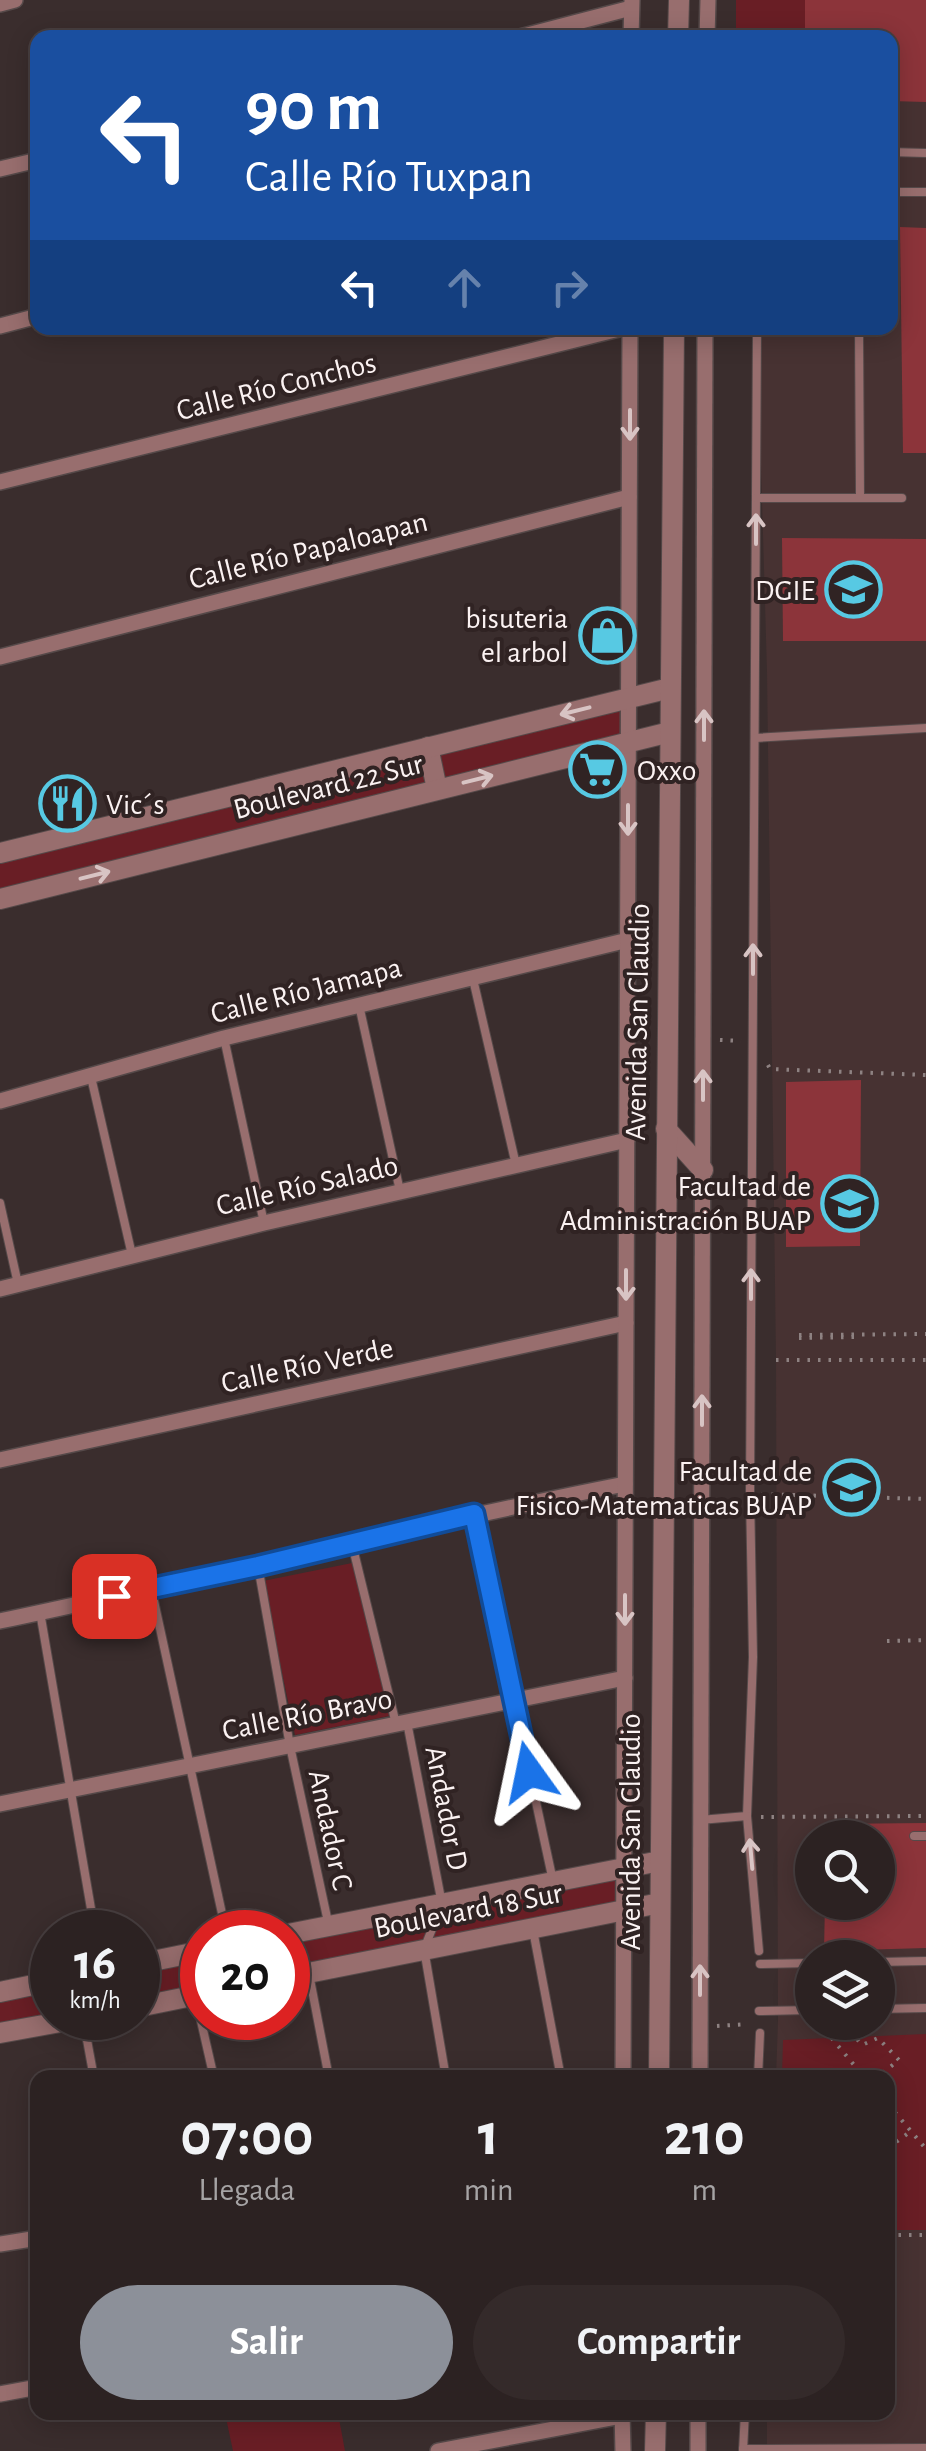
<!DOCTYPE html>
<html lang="es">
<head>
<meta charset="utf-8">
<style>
	:root { --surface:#2c2222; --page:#342a2a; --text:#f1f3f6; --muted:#a6a4a5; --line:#483f40; --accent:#8c9099 }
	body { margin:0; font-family:"Alegreya Sans",sans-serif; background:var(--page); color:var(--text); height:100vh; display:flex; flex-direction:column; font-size:38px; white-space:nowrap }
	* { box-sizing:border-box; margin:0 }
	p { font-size:32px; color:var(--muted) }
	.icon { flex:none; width:55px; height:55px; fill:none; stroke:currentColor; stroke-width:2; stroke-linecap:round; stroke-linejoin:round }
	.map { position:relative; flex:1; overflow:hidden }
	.sheet { position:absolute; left:30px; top:2070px; width:865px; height:350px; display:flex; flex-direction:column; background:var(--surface); border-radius:20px; box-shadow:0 5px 25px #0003,0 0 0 2px var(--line) }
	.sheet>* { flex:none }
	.top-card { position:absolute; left:30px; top:30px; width:868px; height:305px; border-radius:20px; box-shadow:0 5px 25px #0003,0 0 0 2px var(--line); background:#1a4fa0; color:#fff; overflow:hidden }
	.fabs { position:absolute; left:795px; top:1820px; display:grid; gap:20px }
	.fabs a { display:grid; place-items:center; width:100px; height:100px; border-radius:50%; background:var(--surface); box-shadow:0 5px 25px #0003,0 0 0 2px var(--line); font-size:50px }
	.speed { position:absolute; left:30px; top:1910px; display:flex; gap:20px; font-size:50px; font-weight:700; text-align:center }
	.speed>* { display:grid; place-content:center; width:130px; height:130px; border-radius:50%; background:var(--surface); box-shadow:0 5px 25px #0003,0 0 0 2px var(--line); line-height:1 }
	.speed small { font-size:25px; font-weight:400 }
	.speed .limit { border:15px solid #d22; background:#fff; color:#111 }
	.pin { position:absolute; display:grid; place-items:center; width:85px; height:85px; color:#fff; margin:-42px; border-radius:20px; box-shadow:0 5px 15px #0006 }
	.me { position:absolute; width:110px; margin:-55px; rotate:348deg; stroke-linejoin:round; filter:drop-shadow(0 0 8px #0008) }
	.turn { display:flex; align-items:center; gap:35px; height:210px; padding:0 50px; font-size:45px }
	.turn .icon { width:130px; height:130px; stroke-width:2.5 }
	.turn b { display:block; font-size:70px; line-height:85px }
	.lanes { display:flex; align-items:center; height:95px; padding:0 50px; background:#0003; justify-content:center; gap:50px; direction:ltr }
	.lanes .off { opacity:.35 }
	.eta { display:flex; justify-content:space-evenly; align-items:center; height:170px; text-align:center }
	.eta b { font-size:60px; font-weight:700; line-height:70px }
	.cta { display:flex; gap:20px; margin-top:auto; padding:20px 50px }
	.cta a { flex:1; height:115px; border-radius:60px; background:var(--accent); color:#fff; font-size:40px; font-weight:700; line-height:115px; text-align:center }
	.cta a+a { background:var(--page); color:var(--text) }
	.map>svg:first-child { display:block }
	.built { fill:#473232; fill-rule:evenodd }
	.green { fill:#691e25 }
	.building { fill:#8c343a }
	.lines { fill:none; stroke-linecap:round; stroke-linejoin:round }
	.service-casing { stroke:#554949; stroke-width:10 }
	.minor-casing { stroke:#554949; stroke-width:18 }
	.tertiary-casing { stroke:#554949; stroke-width:22 }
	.path { stroke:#8e8282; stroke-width:4; stroke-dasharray:2.5 8; stroke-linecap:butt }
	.service { stroke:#986e6e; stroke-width:8 }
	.minor { stroke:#986e6e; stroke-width:15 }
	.tertiary { stroke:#986e6e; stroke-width:20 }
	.oneway { stroke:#d8c4c4 }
	.route-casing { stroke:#114b97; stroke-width:25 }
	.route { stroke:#1a73e8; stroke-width:18 }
	.labels { text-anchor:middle; stroke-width:8; stroke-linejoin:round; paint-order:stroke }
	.street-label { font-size:30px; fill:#fbf2f2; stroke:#302323 }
	.poi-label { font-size:30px; fill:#fbf2f2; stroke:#302323; text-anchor:end }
</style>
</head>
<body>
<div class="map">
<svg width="926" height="2451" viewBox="0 0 926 2451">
	<rect width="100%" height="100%" fill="#3a2d2d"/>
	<path class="built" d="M926,0v2451h-159v-38l121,-1v-334l-112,-1 2,-56 -2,-661 -9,-688 -10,-344h133v-290zM812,1838h66v64h-66zM812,1958h66v64h-66z"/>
	<g class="green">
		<path d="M736,0h90v37l-90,1z"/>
		<path d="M629,698v43l-629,156v-44z"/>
		<path d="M357,1562l32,154 -94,19 -32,-154z"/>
		<path d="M624,1868v42l-336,67v-43z"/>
		<path d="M202,1951v43l-64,13v-43z"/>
		<path d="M52,1980v38l-52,16v-43z"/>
		<path d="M926,2034v196h-38v-152l-106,-1 1,-37z"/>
		<path d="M225,2413h113l7,38h-112z"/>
	</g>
	<g class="building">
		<path d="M805,0h121v102l-36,-1v-63h-85z"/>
		<path d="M900,227l26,1v225h-23z"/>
		<path d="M782,538l144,1v102h-143z"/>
		<path d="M861,1080l-1,166 -74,1v-165z"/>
		<path d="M926,1823v125l-102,3 1,-49h53v-64h-52l1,-14z"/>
	</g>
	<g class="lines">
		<defs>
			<g id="service">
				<path d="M890,152l36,1"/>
				<path d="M890,192h36"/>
				<path d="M757,328l-7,1166 3,163 -6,159 12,135"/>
				<path d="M859,328l1,168"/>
				<path d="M756,498h146"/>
				<path d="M755,738l171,-10"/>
				<path d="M473,979l43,186"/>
				<path d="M359,1005l41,186"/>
				<path d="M224,1038l40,185"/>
				<path d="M91,1077l41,178"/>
				<path d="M0,1203l18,81"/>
				<path d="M474,1514l79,367"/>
				<path d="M352,1544l44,180"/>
				<path d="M258,1566l32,180 38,176"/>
				<path d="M151,1587l75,345"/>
				<path d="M40,1612l55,320"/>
				<path d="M407,1722l35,182 -18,45 22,129"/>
				<path d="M700,1820l47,-4"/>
				<path d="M914,1836h12"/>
				<path d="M533,1930l28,148"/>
				<path d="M878,1962l48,-1"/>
				<path d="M760,1964l52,-1"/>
				<path d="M309,1974l20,104"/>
				<path d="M196,1999l18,79"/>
				<path d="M878,2009l48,-1"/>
				<path d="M759,2011l53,-1"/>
				<path d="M83,2018l11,60"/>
				<path d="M758,2078l2,-45"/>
				<path d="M743,2449l183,-1"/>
				<path d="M743,2451l2,-39"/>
			</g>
			<g id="minor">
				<path d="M0,4l15,-4"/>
				<path d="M516,38l115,-30"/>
				<path d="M631,38l1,-38"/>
				<path d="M707,38l1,-38"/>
				<path d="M0,169l38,-9"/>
				<path d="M0,326l38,-10"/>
				<path d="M0,482l623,-154"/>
				<path d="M0,657l629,-160"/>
				<path d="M0,1101l224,-63 404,-98"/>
				<path d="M0,1289l264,-66 363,-83"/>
				<path d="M0,1460l626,-137"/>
				<path d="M0,1621c209,-44 416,-96 625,-137"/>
				<path d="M0,1804l625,-126"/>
				<path d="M623,2078l7,-1750"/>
				<path d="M700,2078l5,-1750"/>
				<path d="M0,2244l38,-6"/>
				<path d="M0,2394l38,-7"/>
				<path d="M622,2412l1,39"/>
				<path d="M438,2451l184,-35"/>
				<path d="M698,2451v-39"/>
			</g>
			<g id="tertiary">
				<path d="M678,38l1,-38"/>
				<path d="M428,747l9,42"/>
				<path d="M0,853l670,-165"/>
				<path d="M0,899l670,-167"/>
				<path d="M666,1129l37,41"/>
				<path d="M288,1934l372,-73"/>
				<path d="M138,1964l64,-13"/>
				<path d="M288,1977l372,-74"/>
				<path d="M0,1992l52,-11"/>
				<path d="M138,2007l64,-13"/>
				<path d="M0,2033l82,-15"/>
				<path d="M659,2078l15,-1750"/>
				<path d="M655,2451l1,-39"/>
			</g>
		</defs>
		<use href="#service" class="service-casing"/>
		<use href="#minor" class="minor-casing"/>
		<use href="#tertiary" class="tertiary-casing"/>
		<g class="path">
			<path d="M720,1040l21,1"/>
			<path d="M768,1065l2,4 156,6"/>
			<path d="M799,1335l127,-1"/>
			<path d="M799,1338l56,-1"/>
			<path d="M776,1360h150"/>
			<path d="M761,1494l165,5"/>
			<path d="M887,1641l39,-1"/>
			<path d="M761,1817l165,-1"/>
			<path d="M818,2022l47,56"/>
			<path d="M717,2026l31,-2"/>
			<path d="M829,2035l6,-3 12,7 9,-1 6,7 16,-7 21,22 -23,18"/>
			<path d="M888,2104l38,45"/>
			<path d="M888,2148l23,-17"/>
			<path d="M888,2235h38"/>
		</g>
		<use href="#service" class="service"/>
		<use href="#minor" class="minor"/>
		<use href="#tertiary" class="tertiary"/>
	</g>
	<defs><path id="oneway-shaft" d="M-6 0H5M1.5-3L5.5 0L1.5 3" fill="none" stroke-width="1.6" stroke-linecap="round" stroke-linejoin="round" transform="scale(2.5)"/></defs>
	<g class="oneway">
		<use href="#oneway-shaft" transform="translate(630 425) rotate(90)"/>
		<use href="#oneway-shaft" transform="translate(756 529) rotate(-90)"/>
		<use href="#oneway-shaft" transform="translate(575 711) rotate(166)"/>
		<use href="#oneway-shaft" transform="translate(704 725) rotate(-90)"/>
		<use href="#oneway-shaft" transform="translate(478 779) rotate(-14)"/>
		<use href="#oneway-shaft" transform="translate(628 820) rotate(90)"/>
		<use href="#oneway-shaft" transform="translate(95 875) rotate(-14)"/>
		<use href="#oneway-shaft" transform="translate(753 959) rotate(-90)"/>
		<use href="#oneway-shaft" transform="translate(703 1085) rotate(-90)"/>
		<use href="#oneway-shaft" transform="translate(751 1284) rotate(-90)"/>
		<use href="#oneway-shaft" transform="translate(626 1285) rotate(90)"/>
		<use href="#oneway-shaft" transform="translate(702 1410) rotate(-90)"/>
		<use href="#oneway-shaft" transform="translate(625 1610) rotate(90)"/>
		<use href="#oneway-shaft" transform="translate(751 1854) rotate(-95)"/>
		<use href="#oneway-shaft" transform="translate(700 1980) rotate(-90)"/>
	</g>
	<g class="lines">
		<defs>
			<path id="route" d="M114,1596l144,-30 216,-52 55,258"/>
		</defs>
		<use href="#route" class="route-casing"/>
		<use href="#route" class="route"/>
	</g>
	<defs>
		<symbol id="university-ring" viewBox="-11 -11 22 22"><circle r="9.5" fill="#302323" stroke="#57c9e3" stroke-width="1.5"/><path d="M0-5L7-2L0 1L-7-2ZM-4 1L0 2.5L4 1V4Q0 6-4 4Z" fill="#57c9e3"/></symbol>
		<symbol id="shop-ring" viewBox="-11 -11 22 22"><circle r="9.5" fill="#302323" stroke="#57c9e3" stroke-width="1.5"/><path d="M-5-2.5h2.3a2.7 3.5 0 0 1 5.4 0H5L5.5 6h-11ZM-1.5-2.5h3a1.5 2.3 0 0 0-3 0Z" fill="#57c9e3"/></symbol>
		<symbol id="supermarket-ring" viewBox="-11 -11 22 22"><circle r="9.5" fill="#302323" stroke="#57c9e3" stroke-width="1.5"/><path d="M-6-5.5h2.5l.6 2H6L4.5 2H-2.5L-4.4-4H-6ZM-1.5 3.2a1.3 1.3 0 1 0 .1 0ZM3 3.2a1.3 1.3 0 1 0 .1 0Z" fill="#57c9e3"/></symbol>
		<symbol id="restaurant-ring" viewBox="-11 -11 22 22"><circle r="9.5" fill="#302323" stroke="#57c9e3" stroke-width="1.5"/><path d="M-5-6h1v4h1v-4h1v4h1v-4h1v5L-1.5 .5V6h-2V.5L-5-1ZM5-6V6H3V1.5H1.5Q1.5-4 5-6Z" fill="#57c9e3"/></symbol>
	</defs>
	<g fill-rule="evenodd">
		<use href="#university-ring" x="822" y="558" width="63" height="63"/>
		<use href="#shop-ring" x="576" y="604" width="63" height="63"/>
		<use href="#supermarket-ring" x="566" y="738" width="63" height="63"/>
		<use href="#restaurant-ring" x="36" y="772" width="63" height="63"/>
		<use href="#university-ring" x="818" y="1172" width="63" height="63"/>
		<use href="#university-ring" x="820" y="1456" width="63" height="63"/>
	</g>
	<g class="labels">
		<g class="street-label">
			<text transform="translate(276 386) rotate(-14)" y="10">Calle Río Conchos</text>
			<text transform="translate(308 550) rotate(-14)" y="10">Calle Río Papaloapan</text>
			<text transform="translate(328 786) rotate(-14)" y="10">Boulevard 22 Sur</text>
			<text transform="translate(306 990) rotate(-14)" y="10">Calle Río Jamapa</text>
			<text transform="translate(637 1022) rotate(-89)" y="10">Avenida San Claudio</text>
			<text transform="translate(307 1185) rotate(-13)" y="10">Calle Río Salado</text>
			<text transform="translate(307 1365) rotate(-12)" y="10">Calle Río Verde</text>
			<text transform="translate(307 1714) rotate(-11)" y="10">Calle Río Bravo</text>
			<text transform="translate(447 1808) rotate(79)" y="10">Andador D</text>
			<text transform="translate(331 1830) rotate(78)" y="10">Andador C</text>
			<text transform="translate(630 1832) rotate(-90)" y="10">Avenida San Claudio</text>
			<text transform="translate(468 1910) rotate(-11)" y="10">Boulevard 18 Sur</text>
		</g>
		<g class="poi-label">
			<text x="815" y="600">DGIE</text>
			<text x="568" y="628">bisuteria<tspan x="568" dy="34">el arbol</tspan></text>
			<text x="637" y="780" text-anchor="start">Oxxo</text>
			<text x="106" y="814" text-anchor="start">Vic´s</text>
			<text x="811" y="1196">Facultad de<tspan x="811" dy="34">Administración BUAP</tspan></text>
			<text x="812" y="1481">Facultad de<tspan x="812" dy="34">Fisico-Matematicas BUAP</tspan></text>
		</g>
	</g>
</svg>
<div class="fabs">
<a><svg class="icon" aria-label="search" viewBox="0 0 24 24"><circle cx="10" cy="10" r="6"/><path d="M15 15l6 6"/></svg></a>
<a><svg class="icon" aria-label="layers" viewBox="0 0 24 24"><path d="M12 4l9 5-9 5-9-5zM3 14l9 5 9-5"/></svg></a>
</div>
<div class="speed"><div>16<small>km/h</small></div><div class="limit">20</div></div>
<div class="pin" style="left:114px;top:1596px;background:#d93025"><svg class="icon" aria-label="arrive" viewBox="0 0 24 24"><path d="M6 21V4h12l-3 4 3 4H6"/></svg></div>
<svg class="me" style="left:529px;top:1772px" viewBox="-20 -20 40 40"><path d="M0-17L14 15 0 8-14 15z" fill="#1a73e8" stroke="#fff" stroke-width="4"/></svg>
<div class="top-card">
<div class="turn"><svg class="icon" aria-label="left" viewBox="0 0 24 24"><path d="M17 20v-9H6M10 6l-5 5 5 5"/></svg><div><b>90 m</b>Calle Río Tuxpan</div></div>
<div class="lanes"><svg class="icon" aria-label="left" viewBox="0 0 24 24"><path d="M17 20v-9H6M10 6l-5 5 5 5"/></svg><svg class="icon off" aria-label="ahead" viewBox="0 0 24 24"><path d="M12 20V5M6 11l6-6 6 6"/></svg><svg class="icon off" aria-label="right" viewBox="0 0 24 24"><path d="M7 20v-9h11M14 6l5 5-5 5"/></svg></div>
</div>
<section class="sheet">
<div class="eta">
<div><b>07:00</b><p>Llegada</p></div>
<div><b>1</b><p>min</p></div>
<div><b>210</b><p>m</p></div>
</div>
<div class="cta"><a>Salir</a><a>Compartir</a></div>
</section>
</div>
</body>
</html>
